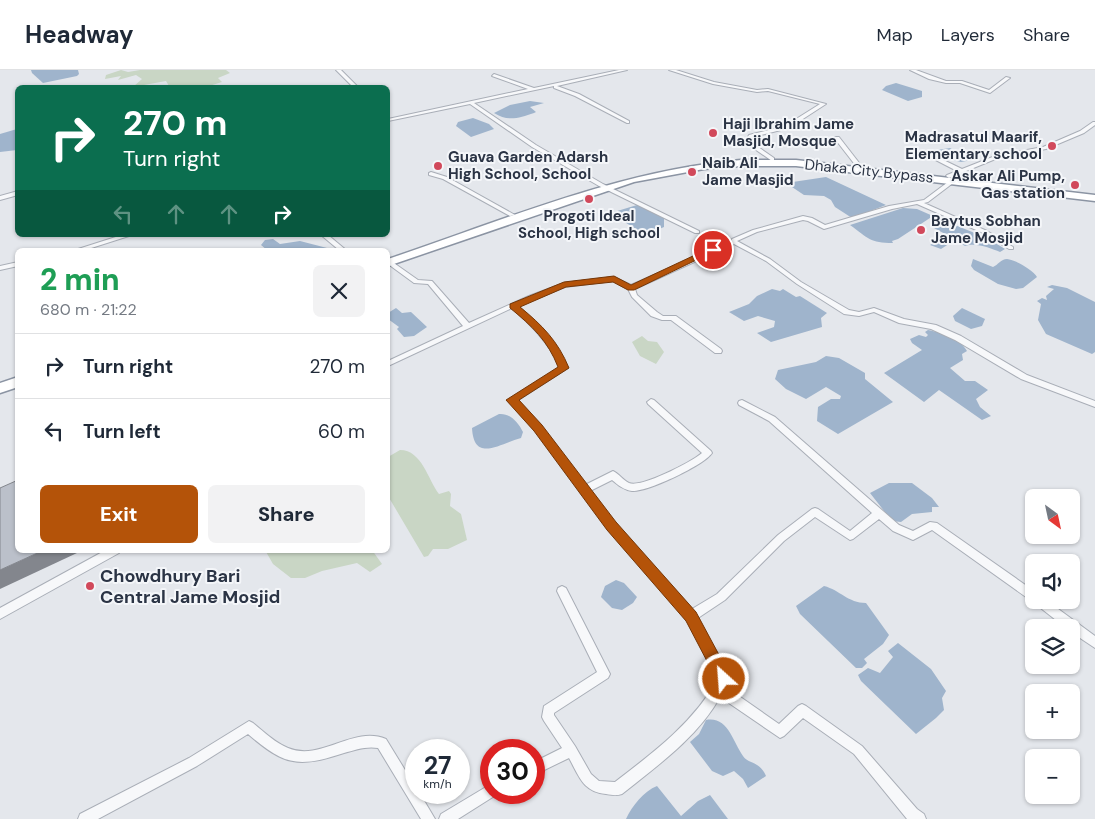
<!DOCTYPE html>
<html lang="en">
<head>
<meta charset="utf-8">
<style>
	:root { --surface:#fff; --page:#f2f2f3; --text:#1f2937; --muted:#747a83; --line:#e0e1e3; --accent:#b45309 }
	body { margin:0; font-family:"DM Sans",sans-serif; background:var(--page); color:var(--text); height:100vh; display:flex; flex-direction:column; font-size:19px; white-space:nowrap }
	* { box-sizing:border-box; margin:0 }
	p { font-size:16px; color:var(--muted) }
	.icon { flex:none; width:28px; height:28px; fill:none; stroke:currentColor; stroke-width:2; stroke-linecap:round; stroke-linejoin:round }
	.map { position:relative; flex:1; overflow:hidden }
	.drawer { position:absolute; left:15px; top:178px; width:375px; height:305px; display:flex; flex-direction:column; background:var(--surface); border-radius:8px; box-shadow:0 1px 4px #0004 }
	.drawer>* { flex:none }
	.top-card { position:absolute; left:15px; top:15px; width:375px; height:152px; border-radius:8px; box-shadow:0 1px 4px #0004; background:#0b6e4f; color:#fff; overflow:hidden }
	.needle { width:32px; rotate:147deg }
	.buttons { position:absolute; left:1025px; top:419px; display:grid; gap:10px }
	.buttons a { display:grid; place-items:center; width:55px; height:55px; border-radius:8px; background:var(--surface); box-shadow:0 1px 4px #0004; font-size:25px }
	.speed { position:absolute; left:405px; top:669px; display:flex; gap:10px; font-size:25px; font-weight:700; text-align:center }
	.speed>* { display:grid; place-content:center; width:65px; height:65px; border-radius:50%; background:var(--surface); box-shadow:0 1px 4px #0004; line-height:1 }
	.speed small { font-size:12px; font-weight:400 }
	.speed .limit { border:8px solid #d22; background:#fff; color:#111 }
	.pin { position:absolute; display:grid; place-items:center; width:42px; height:42px; color:#fff; margin:-21px; border:2px solid #fff; border-radius:50%; box-shadow:0 1px 5px #0007 }
	.me { position:absolute; width:55px; margin:-28px; rotate:334deg; stroke-linejoin:round; filter:drop-shadow(0 0 4px #0008) }
	.turn { display:flex; align-items:center; gap:18px; height:105px; padding:0 25px; font-size:22px }
	.turn .icon { width:65px; height:65px; stroke-width:2.5 }
	.turn b { display:block; font-size:35px; line-height:42px }
	.lanes { display:flex; align-items:center; height:48px; padding:0 25px; background:#0003; justify-content:center; gap:25px; direction:ltr }
	.lanes .off { opacity:.35 }
	.round { display:grid; place-items:center; flex:none; width:52px; height:52px; border-radius:8px; background:var(--page) }
	.headline { display:flex; align-items:center; justify-content:space-between; height:85px; padding:0 25px }
	h1 { font-size:30px; font-weight:800; line-height:38px; color:#1e9e55 }
	.cta { display:flex; gap:10px; margin-top:auto; padding:10px 25px }
	.cta a { flex:1; height:58px; border-radius:8px; background:var(--accent); color:#fff; font-size:20px; font-weight:800; line-height:58px; text-align:center }
	.cta a+a { background:var(--page); color:var(--text) }
	ul { padding:0; list-style:none }
	li { display:flex; align-items:center; gap:15px; height:65px; padding:0 25px; border-top:1px solid var(--line) }
	li div { flex:1 }
	li b { display:block; font-size:19px }
	li em { font-style:normal }
	header { display:flex; align-items:center; gap:30px; box-sizing:border-box; height:70px; padding:0 25px; background:var(--surface); border-bottom:1px solid var(--line) }
	header strong { font-size:24px }
	nav { display:flex; gap:28px; margin-inline-start:auto; font-size:18px }
	.map>svg:first-child { display:block }
	.green { fill:#c9d6c5 }
	.water { fill:#9fb4cc }
	.lines { fill:none; stroke-linecap:round; stroke-linejoin:round }
	.minor-casing { stroke:#a9aeb7; stroke-width:2 }
	.trunk-casing { stroke:#8b94a3; stroke-width:3 }
	.minor { fill:#f7f8fa; fill-rule:evenodd }
	.trunk { fill:#fff; fill-rule:evenodd }
	.shaded-wall { fill:#83868d }
	.building { fill:#bbc0ca; stroke:#83868d }
	.route { fill:#b45309; stroke:#753606 }
	.poi-dot { fill:#d1495b; stroke:#f4f6f9; stroke-width:2 }
	.labels { text-anchor:middle; stroke-width:4; stroke-linejoin:round; paint-order:stroke }
	.far-poi-label { font-size:15px; font-weight:bold; fill:#2b3445; stroke:#f4f6f9; text-anchor:start }
	.far-street-label { font-size:15px; fill:#2b3445; stroke:#f4f6f9 }
	.poi-label { font-size:18px; font-weight:bold; fill:#2b3445; stroke:#f4f6f9; text-anchor:start }
</style>
</head>
<body>
<header>
<strong>Headway</strong>
<nav><a>Map</a><a>Layers</a><a>Share</a></nav>
</header>
<div class="map">
<svg width="1095" height="749" viewBox="0 0 1095 749">
	<rect width="100%" height="100%" fill="#e4e7ec"/>
	<g class="green">
		<path d="M121,0l7,2 12,-2h86l4,3 -12,5 4,4 -16,5h-38l1,-1 -3,-5 -33,6 9,-8 -6,-4 -18,5 3,-4 -16,3 1,-4z"/>
		<path d="M642,266l6,5 9,1 7,10 -8,12 -16,-8 -8,-14z"/>
		<path d="M400,380c22,0 28,30 39,44l10,-3 2,3 -1,12 11,8 6,26 -19,9h-15l-5,7 -4,1 -36,-61v-39z"/>
		<path d="M265,480h107l10,14 -12,8 -13,-9 -35,8 -17,7h-14l-18,-14z"/>
	</g>
	<g class="water">
		<path d="M31,0h47l1,4 -2,2 -34,7 -11,-10z"/>
		<path d="M896,13l26,8v6l-14,4 -26,-11 4,-4z"/>
		<path d="M530,31l14,2 -14,4 6,5 -2,1c-15,5 -26,9 -40,0l16,-8z"/>
		<path d="M473,48l16,6 5,5 -23,8 -15,-11 2,-4z"/>
		<path d="M17,59v21l-17,2v-18z"/>
		<path d="M950,78l22,12 -11,2 -24,-6v-6z"/>
		<path d="M826,107l60,28 -34,13 -17,-11 -4,-7 -7,-4 -20,-1 -18,-12z"/>
		<path d="M637,135l27,13v9l-14,6 -7,-3 -2,2 -28,-17 1,-3z"/>
		<path d="M903,138l14,1 16,7 -35,23 -6,2 1,2c-23,0 -25,-5 -43,-18z"/>
		<path d="M945,151l42,17 18,11 -5,3c-9,-4 -25,-10 -35,-6l-10,-6 -14,9 -11,-4 17,-10 -13,-7z"/>
		<path d="M273,169l7,5 20,-3 27,7 1,2h-61l-6,-5 4,-5z"/>
		<path d="M973,189l20,8c5,-2 8,-8 14,-8 9,1 26,11 30,18l-14,11 -7,1 -18,-5 -24,-14 -3,-4z"/>
		<path d="M1052,215l15,3 28,14v50l-3,2 -46,-20 -8,-14 3,-16 -4,-3 5,-3 5,2 -1,-4 8,-7 -7,-2z"/>
		<path d="M772,219l8,2 3,-2 13,8 4,-1 27,17 -6,5 1,9 -51,15 -14,-9 17,-6 1,-6 -17,-5 -14,5 -15,-9 20,-8 8,-8z"/>
		<path d="M396,238l6,5 9,-1 16,15 -13,9 -10,1 -7,-8 2,-2 -11,-8v-6z"/>
		<path d="M962,238l23,11 -3,7 -11,3 -16,-8 -2,-5z"/>
		<path d="M928,260c14,3 31,7 39,21l-5,3 1,6 -13,8 15,13h10l13,9 -12,9 4,8 11,9 -9,4 -43,-30 -15,12 -40,-29 38,-23 -10,-7 -2,-4 9,-4 7,2 2,-2 -3,-3z"/>
		<path d="M826,286l13,2 26,15v6l28,23 -55,32 -21,-13 1,-14 13,-8h9l1,-3 -15,-9 -20,12 -20,-10 -11,-10 3,-9 38,-8z"/>
		<path d="M499,344c11,-1 19,8 24,18l-2,6c-22,6 -47,25 -49,-10z"/>
		<path d="M889,413h23l20,15 7,9h-7v5l-20,2 -11,8 -9,-1 -22,-28z"/>
		<path d="M616,510l8,3 13,14 -4,6 -11,7 -10,-2 -11,-11 4,-11z"/>
		<path d="M824,516c16,4 24,17 42,17l23,32 -6,9 -19,15 3,4 -5,5h-6l-56,-54 -4,-8z"/>
		<path d="M898,573l33,26 15,22 -4,7 2,12 -8,8 -20,16 -55,-53 -3,-6 10,-7 12,5 13,-16 -5,-6z"/>
		<path d="M706,650c22,-4 27,22 37,36 5,8 17,5 23,20l-18,12 -5,-9 -9,-8 -11,5 -11,-5 -22,-29 9,-8z"/>
		<path d="M657,716l24,30 17,-15 12,-6 18,24h-102c6,-13 18,-28 31,-33z"/>
	</g>
	<g class="lines">
		<defs>
			<g id="minor">
				<path d="M336,0h5l18,18h-5z"/>
				<path d="M619,0h8l-70,16 22,8 50,27v2h-2l-52,-27 -21,-8v-2l-80,17 62,42 67,39 96,47v2h-4l-96,-47 -67,-39 -62,-43 -82,17v-2l140,-30 -36,-13 2,-2 40,14z"/>
				<path d="M669,0h7l38,12 43,8 11,-1 58,15 -37,24 -36,9 -2,5 23,16v2l-2,1 -26,-18 -1,-1 4,-7 36,-9 35,-22 -52,-13 -11,1 -44,-8z"/>
				<path d="M910,0h6l30,11h16l27,9 17,-13 4,1 -20,15 -30,-10h-14l-17,-4z"/>
				<path d="M1093,52h2v3l-11,8 -38,16 -48,9 -49,20 -3,-2 1,-1 10,-4 -31,-16 5,-1 31,15 33,-13 48,-9 37,-16z"/>
				<path d="M835,67h4l21,27v2h-4l-21,-27z"/>
				<path d="M431,102l16,5 68,38 -5,1 -67,-37 -14,-4v-2z"/>
				<path d="M952,109l5,1 -29,22 -4,1 63,28 26,16v2h-4l-26,-16 -66,-29 -25,5 -68,20 -16,-8 -5,-1 -46,12 -20,9 33,18 31,23 48,28 10,2 15,-4 30,11 32,6 25,11 66,39 68,26v6l-74,-28 -66,-39 -24,-11 -32,-6 -25,-11 -15,4 -15,-2 -47,-30 -31,-23 -32,-17 -99,45 2,6 20,17 6,4h13l45,33 1,2 -1,2h-6l-44,-33h-9l-11,-4 -19,-19 -4,-8 -15,-8 -48,6 -47,19c21,18 38,36 50,62l-51,33 24,25 44,59 28,-14c6,3 10,9 16,12 13,5 62,-21 73,-30l-54,-49 -1,-2 4,-3 3,1 57,51 1,2c-8,12 -64,39 -80,38 -8,-1 -14,-6 -20,-11l-22,11 24,32 78,86 25,-15 61,-59 34,-26 3,-1 3,1 32,22 22,-18 -103,-92 -30,-16 -1,-2 1,-2 3,-1 33,17 124,108 14,6 17,-9 7,1 97,68v9h12l49,36v12l-24,-16v-4h-5l-33,-26 -101,-72 -19,10 -20,-9 -14,-12 -26,20 -3,1 -35,-23 -31,24 -59,59 -27,18 32,61 -4,8 53,37 19,-18 4,-2 4,2 56,40 55,63 7,5 2,5h-19l-53,-65 -51,-36 -19,18 -4,2 -60,-41c-22,40 -63,69 -98,97 -6,2 -10,1 -16,0 -23,-2 -27,-18 -37,-36l-35,17v-13l28,-14 -18,-27 -2,-4 2,-11 53,-34 -40,-81 1,-3 4,-2 4,2 44,86 -2,4 -54,35v2l21,31 16,28 8,7 16,1c39,-30 78,-59 103,-103l-31,-60 -79,-90 -73,-99 -27,-30 52,-33c-11,-24 -28,-41 -48,-59l-124,58v-5l75,-35 -35,-42 -14,-1 -26,-19v-4l3,1 27,19 14,1 37,42 60,-27 35,-13 50,-6 17,8 100,-44 1,-2 21,-9 50,-14 9,2 13,7 64,-19 35,-6z"/>
				<path d="M18,121v4l-18,5v-4z"/>
				<path d="M122,165h10l-47,15h-10z"/>
				<path d="M321,165h7l18,15h-7z"/>
				<path d="M18,192v4l-18,4v-4z"/>
				<path d="M106,480h14l-1,3 -119,66v-11z"/>
				<path d="M249,651l4,2c11,9 22,20 35,25 33,14 65,-23 98,-9l30,49v4h3l16,27h-14l-43,-71c-12,-2 -23,2 -34,5 -46,15 -59,13 -96,-19l-51,32 -99,53h-20l2,-5 109,-56z"/>
				<path d="M491,714v8h5v3l-38,24h-19l2,-5z"/>
			</g>
			<g id="trunk">
				<path d="M741,90h55l299,35v6l-299,-35h-55l-37,3 -70,13 -246,84v-7c114,-38 232,-89 353,-99z"/>
				<path d="M18,307v10l-18,6v-10z"/>
			</g>
		</defs>
		<use href="#minor" class="minor-casing"/>
		<use href="#trunk" class="trunk-casing"/>
		<use href="#minor" class="minor"/>
		<use href="#trunk" class="trunk"/>
	</g>
	<path class="shaded-wall" d="M44,480h32l1,3 -77,36v-19z"/>
	<path class="building" d="M18,410v70h26l-44,20v-82z"/>
	<path class="route" d="M710,178l7,2 -83,40h-6l-15,-8 -47,5 -46,20c22,18 38,34 49,61l-50,32 23,25 74,97 80,90 36,67 -3,5 -5,2 -5,-2 -33,-63 -79,-91 -73,-99 -28,-31 52,-33c-10,-26 -26,-41 -48,-59v-4l54,-22 50,-6 17,9z"/>
	<g class="poi-dot">
		<circle cx="713" cy="63" r="5"/>
		<circle cx="1052" cy="76" r="5"/>
		<circle cx="438" cy="96" r="5"/>
		<circle cx="692" cy="102" r="5"/>
		<circle cx="1075" cy="115" r="5"/>
		<circle cx="589" cy="129" r="5"/>
		<circle cx="921" cy="160" r="5"/>
		<circle cx="90" cy="516" r="5"/>
	</g>
	<g class="labels">
		<g class="far-poi-label">
			<text x="723" y="59">Haji Ibrahim Jame<tspan x="723" dy="17">Masjid, Mosque</tspan></text>
			<text x="1042" y="72" text-anchor="end">Madrasatul Maarif,<tspan x="1042" dy="17">Elementary school</tspan></text>
			<text x="448" y="92">Guava Garden Adarsh<tspan x="448" dy="17">High School, School</tspan></text>
			<text x="702" y="98">Naib Ali<tspan x="702" dy="17">Jame Masjid</tspan></text>
			<text x="1065" y="111" text-anchor="end">Askar Ali Pump,<tspan x="1065" dy="17">Gas station</tspan></text>
			<text x="589" y="151" text-anchor="middle">Progoti Ideal<tspan x="589" dy="17">School, High school</tspan></text>
			<text x="931" y="156">Baytus Sobhan<tspan x="931" dy="17">Jame Mosjid</tspan></text>
		</g>
		<g class="far-street-label">
			<text transform="translate(869 101) rotate(6)" y="5">Dhaka City Bypass</text>
		</g>
		<g class="poi-label">
			<text x="100" y="512">Chowdhury Bari<tspan x="100" dy="21">Central Jame Mosjid</tspan></text>
		</g>
	</g>
</svg>
<div class="buttons">
<a><svg class="needle" viewBox="-14 -14 28 28"><path d="M0-13l5 13h-10z" fill="#e53935"/><path d="M0 13l5-13h-10z" fill="#747a83"/></svg></a>
<a><svg class="icon" aria-label="sound" viewBox="0 0 24 24"><path d="M4 9h4l5-4v14l-5-4H4zM17 9q2 3 0 6"/></svg></a>
<a><svg class="icon" aria-label="layers" viewBox="0 0 24 24"><path d="M12 4l9 5-9 5-9-5zM3 14l9 5 9-5"/></svg></a>
<a>+</a>
<a>−</a>
</div>
<div class="speed"><div>27<small>km/h</small></div><div class="limit">30</div></div>
<div class="pin" style="left:713px;top:180px;background:#d93025"><svg class="icon" aria-label="arrive" viewBox="0 0 24 24"><path d="M6 21V4h12l-3 4 3 4H6"/></svg></div>
<svg class="me" style="left:724px;top:609px" viewBox="-20 -20 40 40"><circle r="17" fill="#b45309" stroke="#fff" stroke-width="3"/><path d="M0-11L8 9 0 5-8 9z" fill="#fff"/></svg>
<div class="top-card">
<div class="turn"><svg class="icon" aria-label="right" viewBox="0 0 24 24"><path d="M7 20v-9h11M14 6l5 5-5 5"/></svg><div><b>270 m</b>Turn right</div></div>
<div class="lanes"><svg class="icon off" aria-label="left" viewBox="0 0 24 24"><path d="M17 20v-9H6M10 6l-5 5 5 5"/></svg><svg class="icon off" aria-label="ahead" viewBox="0 0 24 24"><path d="M12 20V5M6 11l6-6 6 6"/></svg><svg class="icon off" aria-label="ahead" viewBox="0 0 24 24"><path d="M12 20V5M6 11l6-6 6 6"/></svg><svg class="icon" aria-label="right" viewBox="0 0 24 24"><path d="M7 20v-9h11M14 6l5 5-5 5"/></svg></div>
</div>
<section class="drawer">
<div class="headline"><div><h1>2 min</h1><p>680 m · 21:22</p></div><a class="round"><svg class="icon" aria-label="close" viewBox="0 0 24 24"><path d="M6 6l12 12M18 6L6 18"/></svg></a></div>
<ul>
<li><svg class="icon" aria-label="right" viewBox="0 0 24 24"><path d="M7 20v-9h11M14 6l5 5-5 5"/></svg><div><b>Turn right</b></div><em>270 m</em></li>
<li><svg class="icon" aria-label="left" viewBox="0 0 24 24"><path d="M17 20v-9H6M10 6l-5 5 5 5"/></svg><div><b>Turn left</b></div><em>60 m</em></li>
</ul>
<div class="cta"><a>Exit</a><a>Share</a></div>
</section>
</div>
</body>
</html>
